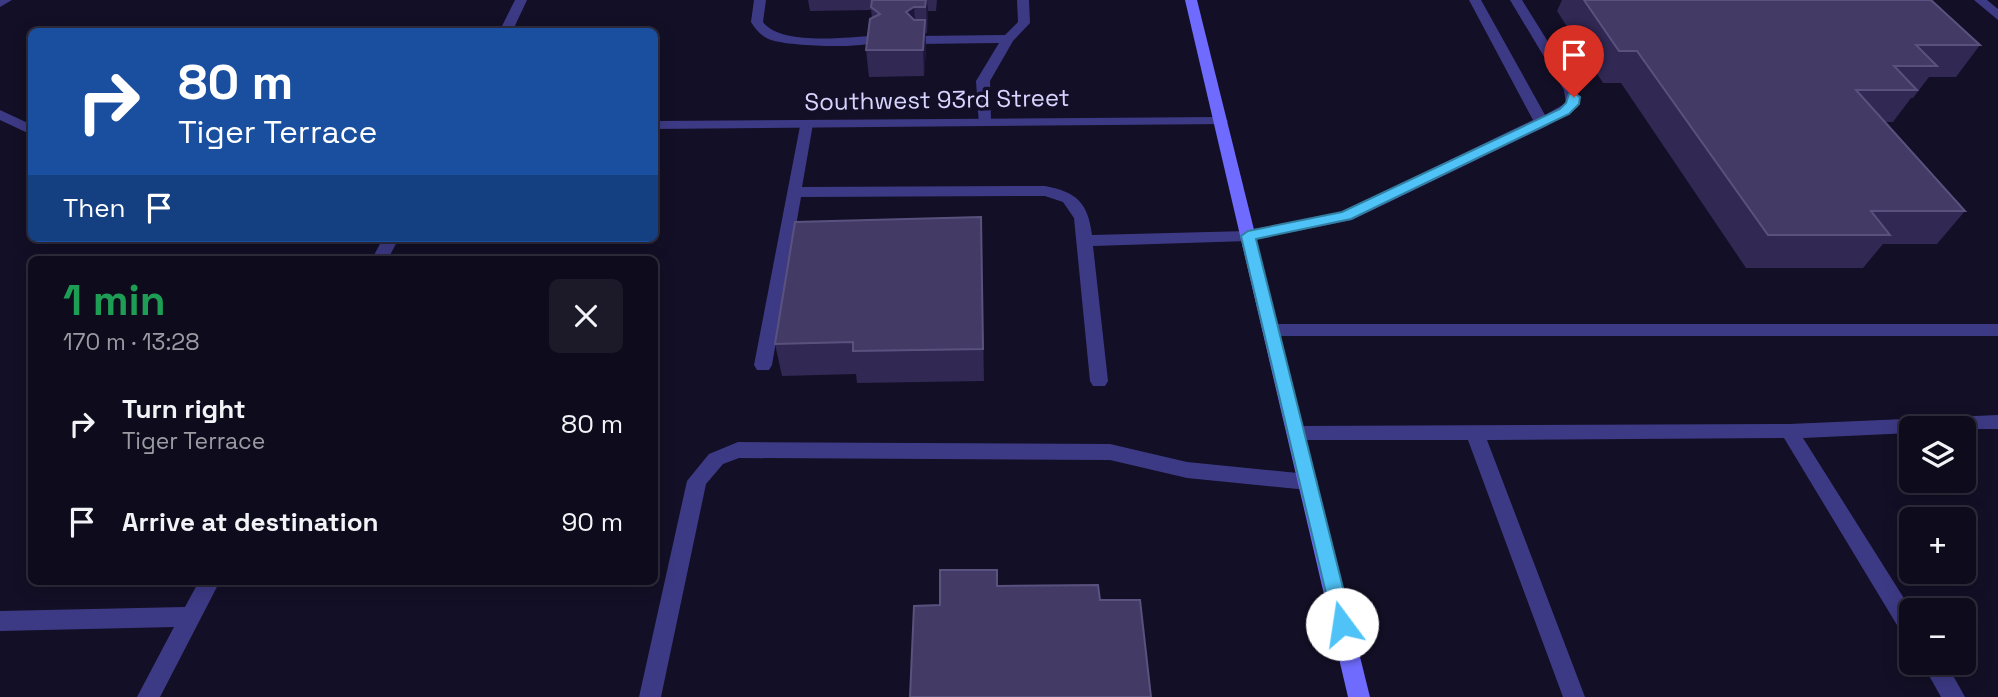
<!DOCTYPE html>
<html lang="en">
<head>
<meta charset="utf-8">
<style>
	:root { --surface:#0e0b1c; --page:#1c1929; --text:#f1f3f6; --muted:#9b9ba3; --line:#2e2b3b }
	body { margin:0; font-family:"Space Grotesk",sans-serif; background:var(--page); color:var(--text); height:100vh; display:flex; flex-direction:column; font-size:26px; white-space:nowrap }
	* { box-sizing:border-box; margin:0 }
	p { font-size:23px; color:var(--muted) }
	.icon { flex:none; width:38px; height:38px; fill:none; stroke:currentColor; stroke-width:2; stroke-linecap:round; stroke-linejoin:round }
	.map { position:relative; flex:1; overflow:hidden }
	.sheet { position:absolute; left:28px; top:256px; width:630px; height:329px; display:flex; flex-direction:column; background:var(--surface); border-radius:10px; box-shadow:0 4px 18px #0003,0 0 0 2px var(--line) }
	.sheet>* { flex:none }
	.top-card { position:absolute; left:28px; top:28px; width:630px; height:214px; border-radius:10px; box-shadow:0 4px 18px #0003,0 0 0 2px var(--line); background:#1a4fa0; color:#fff; overflow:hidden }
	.tools { position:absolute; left:1899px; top:416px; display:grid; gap:14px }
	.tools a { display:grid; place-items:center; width:77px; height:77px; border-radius:10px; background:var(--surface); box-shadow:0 4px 18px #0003,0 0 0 2px var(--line); font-size:35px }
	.pin { position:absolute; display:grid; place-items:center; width:60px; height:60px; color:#fff; margin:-72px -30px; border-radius:50% 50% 50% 0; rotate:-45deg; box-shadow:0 0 7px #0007 }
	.pin .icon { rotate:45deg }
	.me { position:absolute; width:77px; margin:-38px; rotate:346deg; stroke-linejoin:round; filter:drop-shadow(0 0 5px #0008) }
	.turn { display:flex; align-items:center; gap:24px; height:147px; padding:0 35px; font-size:32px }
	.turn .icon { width:91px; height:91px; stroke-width:2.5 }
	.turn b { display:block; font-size:49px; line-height:60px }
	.then { display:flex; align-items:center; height:66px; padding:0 35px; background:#0003; gap:14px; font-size:26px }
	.round { display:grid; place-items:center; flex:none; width:74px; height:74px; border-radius:10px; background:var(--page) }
	.head { display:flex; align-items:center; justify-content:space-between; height:119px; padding:0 35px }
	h1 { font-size:42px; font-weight:700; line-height:52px; color:#1e9e55 }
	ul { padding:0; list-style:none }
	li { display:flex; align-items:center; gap:21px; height:98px; padding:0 35px }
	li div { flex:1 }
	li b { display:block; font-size:26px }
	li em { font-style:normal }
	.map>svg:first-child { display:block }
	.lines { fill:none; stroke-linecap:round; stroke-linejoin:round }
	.service { fill:#3d3a85; fill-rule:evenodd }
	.minor { fill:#3d3a85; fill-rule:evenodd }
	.tertiary { fill:#3d3a85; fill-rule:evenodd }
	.secondary { fill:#6f6bff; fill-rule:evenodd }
	.wall { fill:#312854 }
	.shaded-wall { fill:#1d163a }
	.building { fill:#433a66; stroke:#5a527e; stroke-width:2 }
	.route { fill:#4fc3f7; stroke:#337fa1; stroke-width:2 }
	.labels { text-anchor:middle; stroke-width:7; stroke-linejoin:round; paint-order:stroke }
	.street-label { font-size:24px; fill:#d9d4ff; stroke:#130f26 }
</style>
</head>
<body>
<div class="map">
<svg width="1998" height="697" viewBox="0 0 1998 697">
	<rect width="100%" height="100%" fill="#130f26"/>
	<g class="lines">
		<g class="service">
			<path d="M754,0h12l-3,22c18,24 82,15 110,14l7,4c-13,10 -92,6 -109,0 -10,-4 -15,-10 -20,-18z"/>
			<path d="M1017,0h12l1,23 -17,18 -23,40 1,41 -2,3h-10l-3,-44 23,-38 -82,1 -7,-4 7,-4 88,-1 13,-13z"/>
			<path d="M1469,0h12l64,115 21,-12 -2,-13 -54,-90h12l56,90v17l-31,19 -195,94 -104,21 -155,5 15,135 -3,5h-12l-3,-5 -16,-163 -11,-16 -18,-6 -244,1 -29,168 -3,5h-12l-3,-5 47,-244 5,-1 7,4 -11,63 243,-1c32,6 43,17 47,49l156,-4 94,-19 191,-92z"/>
			<path d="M1974,0h13l11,9v11z"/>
			<path d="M1271,324h727v12h-727l-6,-2 -3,-4 3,-4z"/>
			<path d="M1998,415v14h-87v4l-108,5 109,173 -1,27 -8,-3 -119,-197 -297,2 98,257h-22l-95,-257h-172l-7,-2 -2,-5 2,-5 7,-2 493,-2z"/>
			<path d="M738,442l372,2 77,18 121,12 7,2 3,6 -3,6 -7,2 -121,-12 -77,-18 -371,-2 -16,6 -17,20 -45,213h-22l48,-216 22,-27z"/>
			<path d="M1922,663h24l19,34h-24z"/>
		</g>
		<g class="minor">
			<path d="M0,0h12l-12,7z"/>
			<path d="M515,0h12l-15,32h-13z"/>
			<path d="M0,110l32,15v10l-32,-15z"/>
			<path d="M383,238h16l-11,21h-16z"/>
			<path d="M199,581h21l-60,116h-23l37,-70 -174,4v-20l185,-4z"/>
		</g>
		<path class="tertiary" d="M1221,117l7,4 -2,3 -572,5v-8z"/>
		<path class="secondary" d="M1185,0h12l173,697h-22z"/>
	</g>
	<g class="wall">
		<path d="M808,0h129l-1,11h-8l-1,22h-2l1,14 -2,29 -55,1 -3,-27 6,-32 -1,-8 -61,1z"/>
		<path d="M1562,0h369l49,45 -24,32h-27l-16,21h-2l-18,24h-8l80,89 -28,33h-54l-20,24h-117l-125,-185h-18l-46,-72z"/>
		<path d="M981,217l3,164 -127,2 -1,-9 -74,2 -7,-32z"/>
	</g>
	<g class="shaded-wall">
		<path d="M926,0h1l1,11 -1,22z"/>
		<path d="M914,7l2,27 -10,-22z"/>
		<path d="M925,20l1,27 -2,29 -1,-26z"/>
	</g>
	<g class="building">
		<path d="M872,0h54l-1,7h-11l-8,5 8,8h11l-2,30h-57l4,-31 10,-5 -9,-7z"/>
		<path d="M1584,0h347l49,45h-64l21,21h-43l23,24h-61l109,121h-94l19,24h-122l-131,-184h-18z"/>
		<path d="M981,217l2,132 -130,2v-9l-78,2 20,-122z"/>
		<path d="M940,570h57v16l101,-1 2,15h40l11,97h-241l4,-91 26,-1z"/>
	</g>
	<path class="route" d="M1574,93l6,4 -1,7 -10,10 -218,105 -95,20 96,385 -3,7 -7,2 -7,-2 -94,-395 7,-5 94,-19 218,-103 6,-6 3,-9z"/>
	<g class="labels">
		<g class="street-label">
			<text transform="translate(937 100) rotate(-1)" y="8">Southwest 93rd Street</text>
		</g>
	</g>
</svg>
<div class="tools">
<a><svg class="icon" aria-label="layers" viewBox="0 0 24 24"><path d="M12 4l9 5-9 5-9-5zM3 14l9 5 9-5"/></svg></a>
<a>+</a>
<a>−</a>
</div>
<div class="pin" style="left:1574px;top:97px;background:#d93025"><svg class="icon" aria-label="arrive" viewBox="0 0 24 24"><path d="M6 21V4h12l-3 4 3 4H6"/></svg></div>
<svg class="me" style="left:1342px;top:624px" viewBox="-20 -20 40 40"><circle r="19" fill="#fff"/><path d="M0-13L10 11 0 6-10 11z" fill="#4fc3f7"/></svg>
<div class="top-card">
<div class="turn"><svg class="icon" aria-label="right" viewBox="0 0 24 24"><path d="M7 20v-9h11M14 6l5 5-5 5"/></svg><div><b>80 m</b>Tiger Terrace</div></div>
<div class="then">Then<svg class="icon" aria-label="arrive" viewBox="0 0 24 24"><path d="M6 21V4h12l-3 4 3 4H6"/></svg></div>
</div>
<section class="sheet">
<div class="head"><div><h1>1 min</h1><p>170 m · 13:28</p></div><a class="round"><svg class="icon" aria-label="close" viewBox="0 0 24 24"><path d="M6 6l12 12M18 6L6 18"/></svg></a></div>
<ul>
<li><svg class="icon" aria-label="right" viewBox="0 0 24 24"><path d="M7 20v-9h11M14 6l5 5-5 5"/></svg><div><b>Turn right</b><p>Tiger Terrace</p></div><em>80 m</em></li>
<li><svg class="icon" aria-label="arrive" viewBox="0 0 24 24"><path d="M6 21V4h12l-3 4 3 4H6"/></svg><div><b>Arrive at destination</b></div><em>90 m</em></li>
</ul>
</section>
</div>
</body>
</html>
